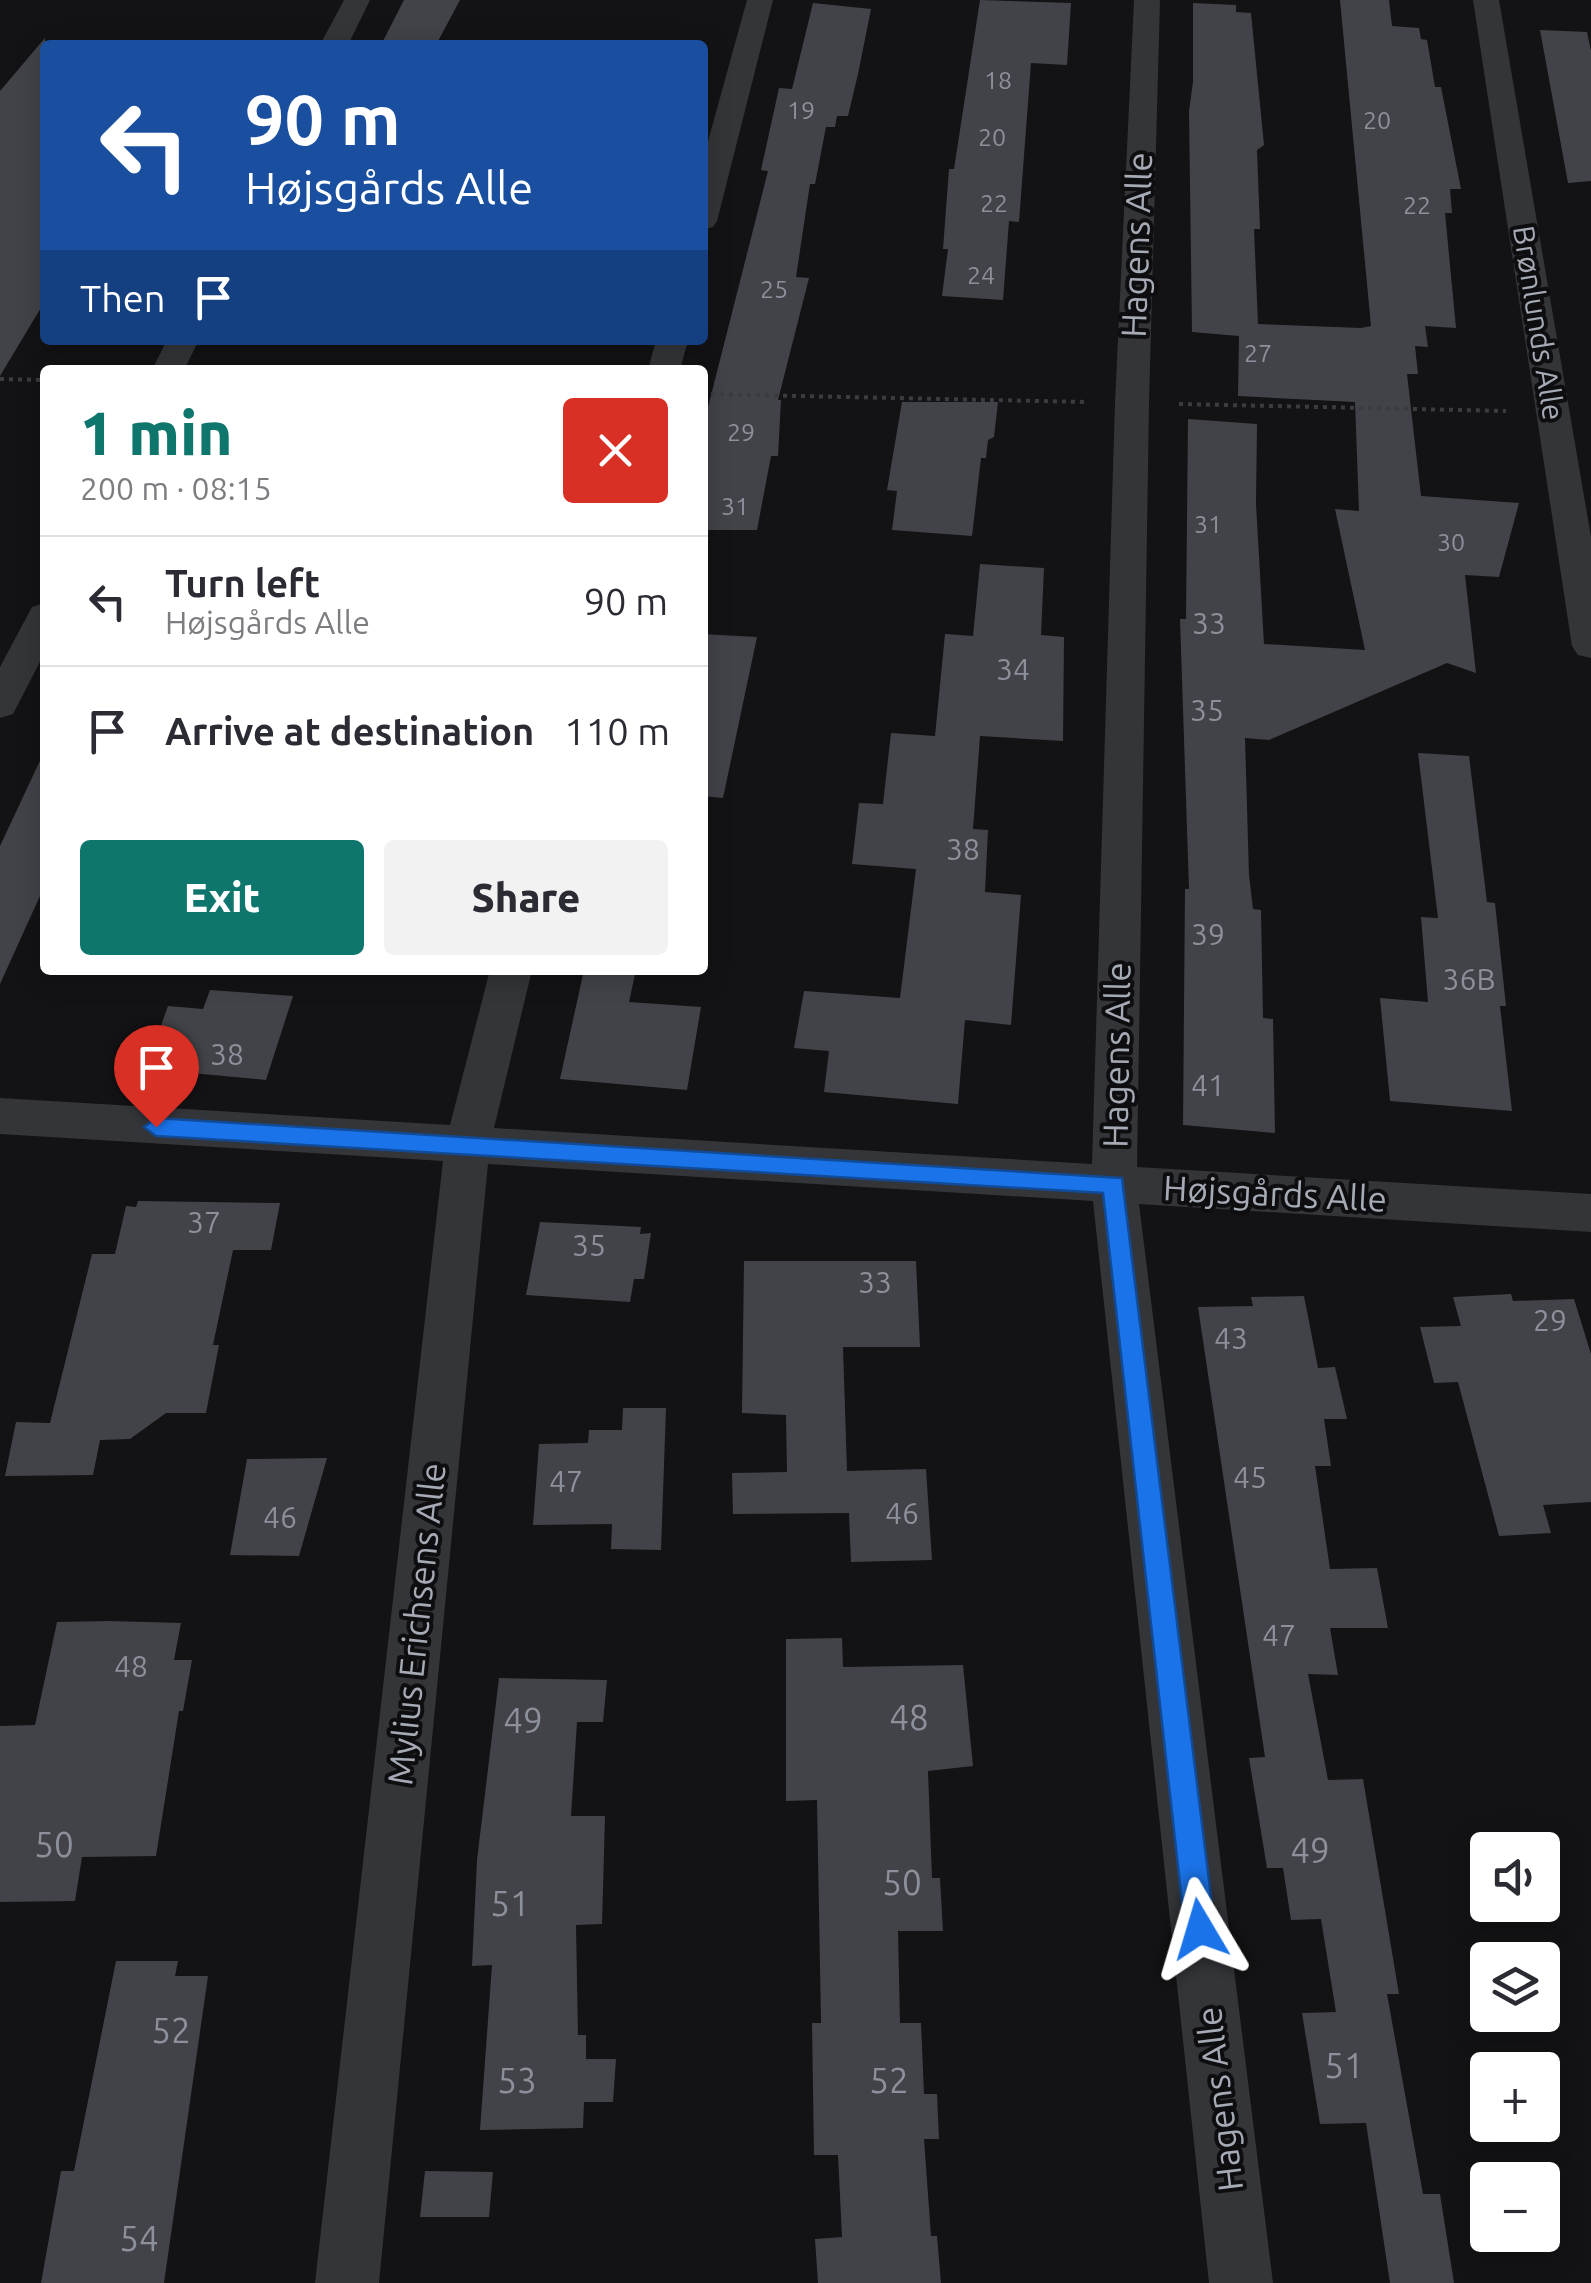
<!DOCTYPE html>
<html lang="en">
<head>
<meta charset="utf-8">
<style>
	:root { --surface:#fff; --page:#f2f2f3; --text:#2b2b33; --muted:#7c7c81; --line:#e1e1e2; --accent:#0f766e }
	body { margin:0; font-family:Ubuntu,sans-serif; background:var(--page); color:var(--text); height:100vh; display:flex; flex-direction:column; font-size:38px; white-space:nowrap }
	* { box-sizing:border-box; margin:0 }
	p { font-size:32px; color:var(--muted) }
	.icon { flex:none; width:55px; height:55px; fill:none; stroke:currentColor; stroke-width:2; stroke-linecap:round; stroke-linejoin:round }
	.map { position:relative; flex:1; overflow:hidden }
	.sheet { position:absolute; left:40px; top:365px; width:668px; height:610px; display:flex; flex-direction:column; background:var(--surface); border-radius:10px; box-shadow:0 5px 25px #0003 }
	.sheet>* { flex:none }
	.top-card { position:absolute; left:40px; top:40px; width:668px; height:305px; border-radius:10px; box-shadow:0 5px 25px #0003; background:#1a4fa0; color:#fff; overflow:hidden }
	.buttons { position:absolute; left:1470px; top:1832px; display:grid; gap:20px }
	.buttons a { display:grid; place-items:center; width:90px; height:90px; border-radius:10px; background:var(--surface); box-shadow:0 5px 25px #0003; font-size:50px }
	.pin { position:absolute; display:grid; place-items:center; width:85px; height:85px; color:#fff; margin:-102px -42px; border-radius:50% 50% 50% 0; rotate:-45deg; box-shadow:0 0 10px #0007 }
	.pin .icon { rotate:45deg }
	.me { position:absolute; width:110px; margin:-55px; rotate:353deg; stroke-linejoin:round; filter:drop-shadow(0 0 8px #0008) }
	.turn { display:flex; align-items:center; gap:35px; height:210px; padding:0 40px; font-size:45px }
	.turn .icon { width:130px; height:130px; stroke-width:2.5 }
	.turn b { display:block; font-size:70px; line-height:85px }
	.then { display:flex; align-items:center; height:95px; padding:0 40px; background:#0003; gap:20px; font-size:38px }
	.round { display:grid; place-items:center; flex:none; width:105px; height:105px; border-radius:10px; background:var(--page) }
	.summary { display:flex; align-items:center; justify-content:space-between; height:170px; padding:0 40px }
	h1 { font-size:60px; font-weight:800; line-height:75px; color:var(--accent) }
	.button { display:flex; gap:20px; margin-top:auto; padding:20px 40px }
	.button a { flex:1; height:115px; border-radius:10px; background:var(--accent); color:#fff; font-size:40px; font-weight:800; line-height:115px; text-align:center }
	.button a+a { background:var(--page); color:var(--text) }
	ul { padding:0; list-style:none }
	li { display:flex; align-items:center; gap:30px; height:130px; padding:0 40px; border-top:2px solid var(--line) }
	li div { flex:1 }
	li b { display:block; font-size:38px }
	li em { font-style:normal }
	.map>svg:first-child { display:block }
	.building { fill:#424348 }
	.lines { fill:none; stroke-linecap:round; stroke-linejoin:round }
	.path { stroke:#3a3c40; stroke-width:4; stroke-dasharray:4 5; stroke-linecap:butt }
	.street { fill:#343539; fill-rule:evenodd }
	.route { fill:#1a73e8; stroke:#114b97; stroke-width:2.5 }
	.labels { text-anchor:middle; stroke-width:8; stroke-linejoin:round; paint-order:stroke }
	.far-number-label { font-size:25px; fill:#8c909a }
	.far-street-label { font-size:30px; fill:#a5aab5; stroke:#0e0e10 }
	.number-label { font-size:30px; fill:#8c909a }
	.street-label { font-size:35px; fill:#a5aab5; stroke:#0e0e10 }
	.near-number-label { font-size:35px; fill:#8c909a }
</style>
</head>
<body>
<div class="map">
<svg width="1591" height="2283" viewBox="0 0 1591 2283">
	<rect width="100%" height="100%" fill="#131315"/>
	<g class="building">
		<path d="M404,0h56l-24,45h-55z"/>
		<path d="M980,0l91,3 -4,62 -36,-2 -12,159 -10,-1 -6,79 -61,-4 6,-47h-5l6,-80h5z"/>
		<path d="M1340,0h49l3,26 27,2 2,11 6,1 8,47h6l20,102h-11l2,24h-7l11,115 -31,-2 3,21 -13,-1 3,28h-11l14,122 98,7 -20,74 -34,-2 11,98 -29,-10 -178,77 -24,-2 4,137 4,34 8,1 2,108 10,1 2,114 -92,-8 2,-236h4l-9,-270h6l2,-200 69,5 -1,80 8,140 101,6 -30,-141 24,2 -4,-109 -117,-6 1,-60 -47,-4 -3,-221 4,-29v-79l43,2v7l15,1 13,132 -7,5 3,79h-6l4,95 103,4 10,-2z"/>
		<path d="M813,3l58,6 -13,65 -10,42h-11l-2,11h-9l-11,57h-5l-14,93 13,1 -31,122h3l-3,56h-7l-14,74h-55l3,-111 63,-248 -7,-1 18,-82 13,1z"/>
		<path d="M1540,30l47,2 4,19v130l-23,2z"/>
		<path d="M45,38v263l-45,75v-285z"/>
		<path d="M902,402h96l-4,35 -6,3 -2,18h-5l-9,78 -80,-6 5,-39 -10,-1z"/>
		<path d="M980,564l64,4 -3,67 23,2 -1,104 -83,-5 -7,93 15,1 -3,62 36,3 -10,130 -46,-5 -7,84 -134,-12 5,-41 -35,-3 10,-57 96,7 16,-129 -64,-5 7,-61 24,1 8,-71 44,3 10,-102 28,2z"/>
		<path d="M702,634l55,3 -34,161 -21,-2z"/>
		<path d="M45,750v135l-45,99v-138z"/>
		<path d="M1418,753l51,3 18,146 8,1 11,103h-6l12,105 -122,-10 -10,-103 48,4 -7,-85 17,1z"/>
		<path d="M584,970h52l-7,32 72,5 -14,83 -127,-11z"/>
		<path d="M210,990l83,6 -27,84 -85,-8 2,-6 -35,-4 20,-56 35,3z"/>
		<path d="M138,1201l142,2 -9,47h-38l-20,95h6l-13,68h-40l-36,26 -30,1 -7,35 -88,1 11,-54 34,1 42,-169h23l11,-48 10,1z"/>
		<path d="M540,1222l101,5 -1,7 11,-1 -7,46h-10l-4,23 -104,-7z"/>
		<path d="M744,1261h172l4,86h-77l4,124 79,-2 6,91 -81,2 -2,-49 -116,1 -1,-41 55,-1 -1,-57 -44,-2z"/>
		<path d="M1511,1294l2,7 61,-2 17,55v148l-48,3 8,28 -52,3 -41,-154 -24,1 -14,-56 41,-1 -8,-29z"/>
		<path d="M1304,1296l14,72 17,-1 12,52h-23l7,47h-16l15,103 47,-1 11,60h-58l8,47 -30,-1 20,106 35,-1 36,215h-12l36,200h17l14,89h-64l-24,-160 -46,1 -18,-111 34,-1 -15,-93 -30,1 -8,-52h-16l-18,-110 16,-1 -67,-450 55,-1 -2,-9z"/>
		<path d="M623,1408h43l-5,142 -50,-1 1,-25 -79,1 6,-81 49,-1 1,-13h33z"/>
		<path d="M327,1458l-28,98 -69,-1 17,-96z"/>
		<path d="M109,1621l72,2 -7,37h18l-9,51h-4l-23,145 -74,1 -7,44 -75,1v-176l35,-1 22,-103z"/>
		<path d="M842,1638l1,29 120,-2 10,101 -45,5 4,107h8l3,53h-45l2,92h21l3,71h13l2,45h-15l7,97h6l4,47h-123l-3,-44 27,-2 -4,-82h-24l-2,-132h9l-4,-223 -31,1v-162z"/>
		<path d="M499,1678l108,2 -4,42h-26l-6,94h34l-3,108 -26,1 2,110h8v24h30l-3,43h-29l-1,26 -103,2 12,-165 -20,1 5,-106z"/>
		<path d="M116,1961h62l-3,15h33l-44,307h-123l20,-112h13z"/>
		<path d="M425,2171l68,1 -4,45h-69z"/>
	</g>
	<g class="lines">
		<g class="path">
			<path d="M0,379l45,1"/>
			<path d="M702,394l384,8"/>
			<path d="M1179,404l327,7"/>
		</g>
		<g class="street">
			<path d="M344,0h26l-22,45h-28z"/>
			<path d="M747,0h26l-56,221 -4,6 -11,3v-67z"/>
			<path d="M1134,0h26l-11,403 -12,764 454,27v38l-452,-28 134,1079h-64l-116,-1082 -605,-37 -109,1119h-64l128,-1122 -443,-27v-36l450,27 40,-155h42l-38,158 598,36 23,-761z"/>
			<path d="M1473,0h26l92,537v121l-13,-3 -6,-9z"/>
			<path d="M167,340h32l-15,30h-32z"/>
			<path d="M656,340h32l-8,30h-32z"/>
			<path d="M45,603v49l-32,62 -13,4v-51l32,-60z"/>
		</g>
	</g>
	<path class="route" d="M156,1118l966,60 93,751 -5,11 -10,4 -10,-4 -5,-11 -82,-736 -947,-57 -12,-9z"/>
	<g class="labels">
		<g class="far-number-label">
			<text x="998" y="89">18</text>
			<text x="801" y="119">19</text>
			<text x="1377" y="129">20</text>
			<text x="992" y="146">20</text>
			<text x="994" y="212">22</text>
			<text x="1417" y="214">22</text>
			<text x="981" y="284">24</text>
			<text x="774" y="298">25</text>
			<text x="1258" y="362">27</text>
			<text x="741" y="441">29</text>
			<text x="735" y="515">31</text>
			<text x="1208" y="533">31</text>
			<text x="1451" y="551">30</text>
		</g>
		<g class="far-street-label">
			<text transform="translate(1538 323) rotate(81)" y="10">Brønlunds Alle</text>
		</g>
		<g class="number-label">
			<text x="1209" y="634">33</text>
			<text x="1013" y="680">34</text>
			<text x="1207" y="721">35</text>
			<text x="963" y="860">38</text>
			<text x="1208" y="945">39</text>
			<text x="1469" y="990">36B</text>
			<text x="227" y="1065">38</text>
			<text x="1208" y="1096">41</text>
			<text x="204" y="1233">37</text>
			<text x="589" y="1256">35</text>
			<text x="875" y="1293">33</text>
			<text x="1550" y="1331">29</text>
			<text x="1231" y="1349">43</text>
			<text x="1250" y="1488">45</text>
			<text x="566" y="1492">47</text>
			<text x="902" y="1524">46</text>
			<text x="280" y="1528">46</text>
			<text x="1279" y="1646">47</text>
			<text x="131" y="1677">48</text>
		</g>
		<g class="street-label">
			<text transform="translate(1137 245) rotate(-88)" y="12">Hagens Alle</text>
			<text transform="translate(1117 1055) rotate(-89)" y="12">Hagens Alle</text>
			<text transform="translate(1275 1194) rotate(3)" y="12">Højsgårds Alle</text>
			<text transform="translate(417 1624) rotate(-84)" y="12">Mylius Erichsens Alle</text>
			<text transform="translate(1220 2099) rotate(-97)" y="12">Hagens Alle</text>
		</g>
		<g class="near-number-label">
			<text x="909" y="1730">48</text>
			<text x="523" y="1733">49</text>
			<text x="54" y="1857">50</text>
			<text x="1310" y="1863">49</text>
			<text x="902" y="1895">50</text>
			<text x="510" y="1916">51</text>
			<text x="171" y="2043">52</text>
			<text x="1344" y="2078">51</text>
			<text x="517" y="2093">53</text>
			<text x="889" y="2093">52</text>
			<text x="139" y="2251">54</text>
		</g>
	</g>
</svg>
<div class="buttons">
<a><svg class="icon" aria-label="sound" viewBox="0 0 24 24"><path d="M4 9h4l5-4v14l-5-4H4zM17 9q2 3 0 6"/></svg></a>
<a><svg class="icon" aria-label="layers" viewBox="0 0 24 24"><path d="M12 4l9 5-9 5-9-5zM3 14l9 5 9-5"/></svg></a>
<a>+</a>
<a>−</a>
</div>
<div class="pin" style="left:156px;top:1127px;background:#d93025"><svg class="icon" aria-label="arrive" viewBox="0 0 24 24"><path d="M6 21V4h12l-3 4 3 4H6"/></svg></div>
<svg class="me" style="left:1200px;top:1929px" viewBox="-20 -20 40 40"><path d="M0-17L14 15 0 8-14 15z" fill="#1a73e8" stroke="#fff" stroke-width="4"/></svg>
<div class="top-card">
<div class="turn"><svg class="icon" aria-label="left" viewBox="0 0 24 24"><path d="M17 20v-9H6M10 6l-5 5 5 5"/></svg><div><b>90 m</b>Højsgårds Alle</div></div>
<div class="then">Then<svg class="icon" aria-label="arrive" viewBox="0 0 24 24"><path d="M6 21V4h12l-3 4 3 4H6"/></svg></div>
</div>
<section class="sheet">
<div class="summary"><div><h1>1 min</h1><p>200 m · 08:15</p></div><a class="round" style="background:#d93025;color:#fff"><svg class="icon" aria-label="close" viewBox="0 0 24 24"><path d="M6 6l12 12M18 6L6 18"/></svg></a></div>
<ul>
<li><svg class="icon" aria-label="left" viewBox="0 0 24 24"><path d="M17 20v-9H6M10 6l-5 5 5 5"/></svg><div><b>Turn left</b><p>Højsgårds Alle</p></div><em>90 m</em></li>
<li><svg class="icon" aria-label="arrive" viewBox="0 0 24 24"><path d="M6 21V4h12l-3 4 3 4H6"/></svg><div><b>Arrive at destination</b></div><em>110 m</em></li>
</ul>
<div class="button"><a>Exit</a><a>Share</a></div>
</section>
</div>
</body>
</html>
